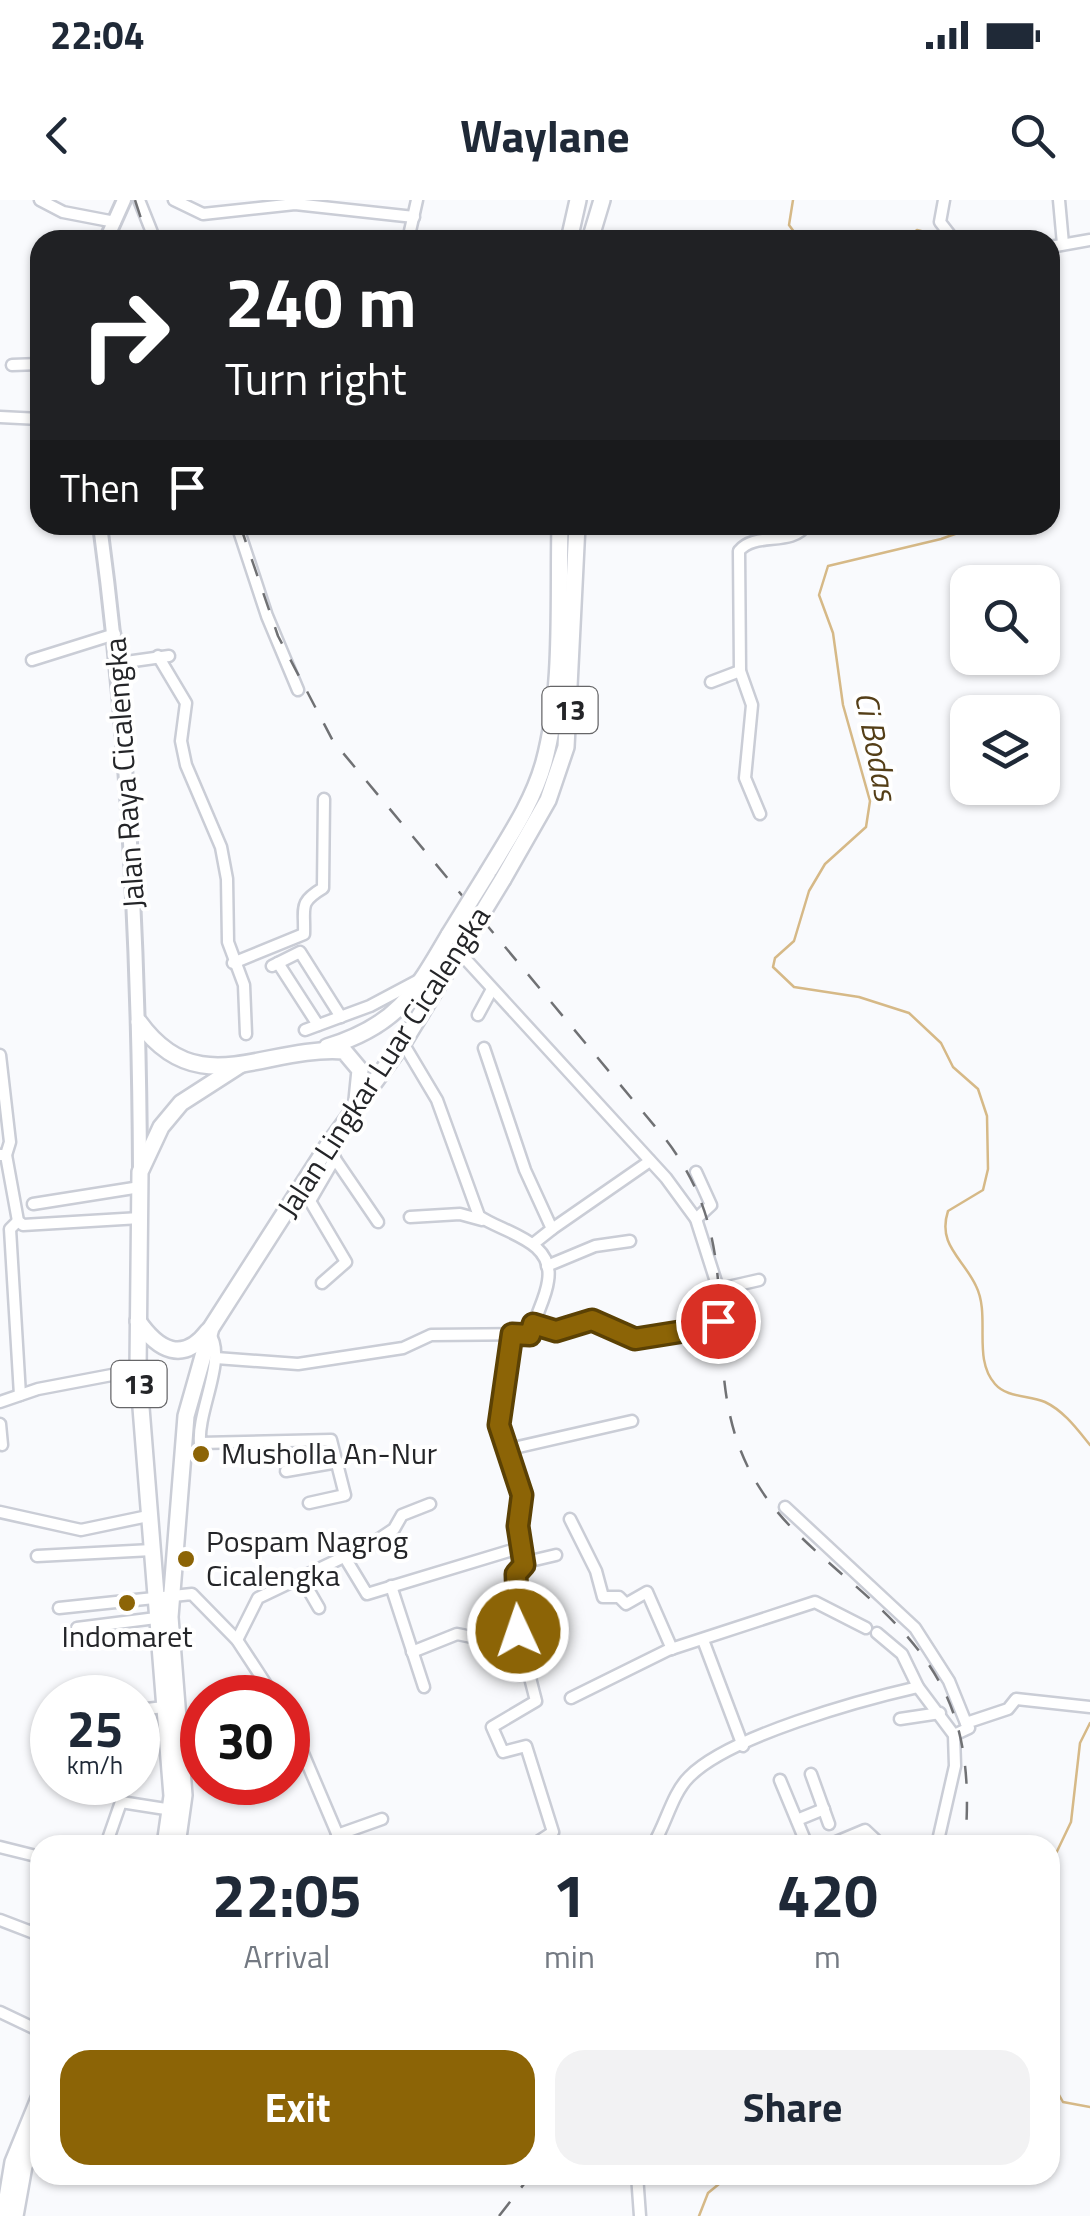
<!DOCTYPE html>
<html lang="en">
<head>
<meta charset="utf-8">
<style>
	:root { --surface:#fff; --page:#f2f2f3; --text:#1f2937; --muted:#747a83; --accent:#8c6406 }
	body { margin:0; font-family:"Titillium Web",sans-serif; background:var(--page); color:var(--text); height:100vh; display:flex; flex-direction:column; font-size:38px; white-space:nowrap }
	* { box-sizing:border-box; margin:0 }
	p { font-size:32px; color:var(--muted) }
	.icon { flex:none; width:55px; height:55px; fill:none; stroke:currentColor; stroke-width:2; stroke-linecap:round; stroke-linejoin:round }
	.map { position:relative; flex:1; overflow:hidden }
	.details { position:absolute; left:30px; top:1635px; width:1030px; height:350px; display:flex; flex-direction:column; background:var(--surface); border-radius:30px; box-shadow:0 2px 8px #0004 }
	.details>* { flex:none }
	.banner { position:absolute; left:30px; top:30px; width:1030px; height:305px; border-radius:30px; box-shadow:0 2px 8px #0004; background:#202124; color:#fff; overflow:hidden }
	.buttons { position:absolute; left:950px; top:365px; display:grid; gap:20px }
	.buttons a { display:grid; place-items:center; width:110px; height:110px; border-radius:20px; background:var(--surface); box-shadow:0 2px 8px #0004; font-size:50px }
	.speed { position:absolute; left:30px; top:1475px; display:flex; gap:20px; font-size:50px; font-weight:700; text-align:center }
	.speed>* { display:grid; place-content:center; width:130px; height:130px; border-radius:50%; background:var(--surface); box-shadow:0 2px 8px #0004; line-height:1 }
	.speed small { font-size:25px; font-weight:400 }
	.speed .limit { border:15px solid #d22; background:#fff; color:#111 }
	.pin { position:absolute; display:grid; place-items:center; width:85px; height:85px; color:#fff; margin:-42px; border:5px solid #fff; border-radius:50%; box-shadow:0 2px 10px #0007 }
	.me { position:absolute; width:110px; margin:-55px; rotate:357deg; stroke-linejoin:round; filter:drop-shadow(0 0 8px #0008) }
	.turn { display:flex; align-items:center; gap:35px; height:210px; padding:0 30px; font-size:45px }
	.turn .icon { width:130px; height:130px; stroke-width:2.5 }
	.turn b { display:block; font-size:70px; line-height:85px }
	.then { display:flex; align-items:center; height:95px; padding:0 30px; background:#0003; gap:20px; font-size:38px }
	.eta { display:flex; justify-content:space-evenly; align-items:center; height:170px; text-align:center }
	.eta b { font-size:60px; font-weight:700; line-height:70px }
	.action { display:flex; gap:20px; margin-top:auto; padding:20px 30px }
	.action a { flex:1; height:115px; border-radius:30px; background:var(--accent); color:#fff; font-size:40px; font-weight:700; line-height:115px; text-align:center }
	.action a+a { background:var(--page); color:var(--text) }
	.status { display:flex; justify-content:space-between; align-items:center; height:70px; padding:0 50px; background:var(--surface); direction:ltr }
	.status svg { height:28px; fill:currentColor }
	header { display:flex; justify-content:space-between; align-items:center; height:130px; padding:0 30px; background:var(--surface); font-size:45px; font-weight:700 }
	.map>svg:first-child { display:block }
	.lines { fill:none; stroke-linecap:round; stroke-linejoin:round }
	.stream { stroke:#d6b987; stroke-width:2.5 }
	.minor-casing { stroke:#cacdd6; stroke-width:15 }
	.major-casing { stroke:#cacdd6; stroke-width:18 }
	.highway-casing { stroke:#cacdd6; stroke-width:20 }
	.minor { stroke:#fff; stroke-width:10 }
	.major { stroke:#fff; stroke-width:12 }
	.highway { stroke:#fff; stroke-width:15 }
	.rail { stroke:#707174; stroke-width:2.5; stroke-dasharray:18 18; stroke-linecap:butt }
	.highway-bridge-casing { stroke:#cacdd6; stroke-width:20; stroke-linecap:butt }
	.highway-bridge { stroke:#fff; stroke-width:15 }
	.route-casing { stroke:#5b4104; stroke-width:25 }
	.route { stroke:#8c6406; stroke-width:18 }
	.poi-dot { fill:#8c6406; stroke:#fff; stroke-width:4 }
	.labels { text-anchor:middle; stroke-width:8; stroke-linejoin:round; paint-order:stroke }
	.shield { fill:#fff; stroke:#666668; stroke-width:2.5 }
	.shield-label { font-size:28px; font-weight:bold; fill:#242528 }
	.street-label { font-size:30px; fill:#242528; stroke:#fff }
	.poi-label { font-size:30px; fill:#242528; stroke:#fff; text-anchor:start }
	.water-label { font-size:32px; font-style:italic; fill:#543e17; stroke:#fff }
</style>
</head>
<body>
<div class="status"><b>22:04</b><svg viewBox="0 0 49 12"><path d="M0 12V9h3v3zM5 12V6h3v6zM10 12V3h3v9zM15 12V0h3v12zM26 1h20v11H26zM47 4h2v5h-2z"/></svg></div>
<header><svg class="icon" aria-label="back" viewBox="0 0 24 24"><path d="M15 5l-7 7 7 7"/></svg>Waylane<svg class="icon" aria-label="search" viewBox="0 0 24 24"><circle cx="10" cy="10" r="6"/><path d="M15 15l6 6"/></svg></header>
<div class="map">
<svg width="1090" height="2016" viewBox="0 0 1090 2016">
	<rect width="100%" height="100%" fill="#f9fafd"/>
	<g class="lines">
		<g class="stream">
			<path d="M793,0l-4,25 11,15"/>
			<path d="M904,40l13,-10 28,7"/>
			<path d="M980,325l-39,14 -113,27 -9,29 14,38 10,72 27,96 -4,26 -41,37 -16,27 -15,50 -19,17 -2,9 21,20 65,10 50,16 32,30 12,24 25,22 9,27 1,53 -5,21 -35,21c-11,34 15,47 28,75 15,30 -4,72 19,98 12,14 34,11 50,18 19,9 32,27 45,43"/>
			<path d="M1050,1666l21,-44 9,-79 10,-20"/>
			<path d="M1050,1879l13,23 27,5"/>
			<path d="M699,2016l9,-23 22,-18"/>
		</g>
		<defs>
			<g id="minor">
				<path d="M40,0l23,12 52,10"/>
				<path d="M139,0l16,40"/>
				<path d="M174,0l29,14 92,-10 119,13"/>
				<path d="M944,0l-4,22 14,18"/>
				<path d="M1059,0l4,44"/>
				<path d="M408,40l9,-40"/>
				<path d="M1050,47l40,-7"/>
				<path d="M12,165l28,-1"/>
				<path d="M0,217l40,2"/>
				<path d="M237,325l30,91 31,74"/>
				<path d="M158,456l28,47 -5,38 5,24 35,82 6,32 1,63 16,43 2,49"/>
				<path d="M32,460l83,-26"/>
				<path d="M119,463l50,-7"/>
				<path d="M711,482l29,-11"/>
				<path d="M760,614l-15,-36 7,-73 -12,-34 -1,-120c16,-20 53,-4 67,-26"/>
				<path d="M459,752l207,226 30,41 22,69"/>
				<path d="M233,763l71,-29c1,-27 -6,-31 19,-46l1,-89"/>
				<path d="M278,763l40,62"/>
				<path d="M272,766l28,-14 41,65"/>
				<path d="M478,815l13,-24"/>
				<path d="M305,830l65,-24 49,-26"/>
				<path d="M484,848l41,122 27,59 -19,15"/>
				<path d="M0,855l10,87 -4,13"/>
				<path d="M0,955h6l12,66 5,4 117,-7"/>
				<path d="M333,956l45,66"/>
				<path d="M696,972l15,33 -15,14"/>
				<path d="M33,1004l107,-17"/>
				<path d="M410,1017l50,-3 22,6"/>
				<path d="M18,1021l-8,8 10,166"/>
				<path d="M552,1029l98,-68"/>
				<path d="M547,1066l48,-20 35,-5"/>
				<path d="M322,1083l24,-21 -36,-61 25,-43"/>
				<path d="M533,1124l23,7 35,-11 44,19 76,-12 7,-6 -3,-31 44,-10"/>
				<path d="M209,1133c19,24 -12,78 -9,110l131,-3 14,55 -36,8"/>
				<path d="M511,1134l-12,91 23,70 -5,30 5,38 34,-8"/>
				<path d="M216,1158l82,6 105,-16 28,-13 100,-1c4,-18 15,-36 17,-53 7,-41 -45,-48 -69,-65l-42,-116 -34,-57"/>
				<path d="M0,1202l38,-13 100,-19"/>
				<path d="M0,1224l2,21"/>
				<path d="M505,1250l127,-29"/>
				<path d="M286,1271l52,-9"/>
				<path d="M785,1307l130,121 34,53 17,42"/>
				<path d="M0,1312l81,18 67,-14"/>
				<path d="M570,1319l26,52 7,26h16l7,7 21,-12 25,57"/>
				<path d="M37,1356l115,-6"/>
				<path d="M344,1356l23,38 152,-46"/>
				<path d="M524,1365l-8,5 2,61 18,70 -44,26 11,25 23,-6 27,86 -20,13"/>
				<path d="M301,1377l18,31"/>
				<path d="M391,1386l33,101"/>
				<path d="M59,1408l133,-14 45,46 38,58"/>
				<path d="M77,1428l79,-10"/>
				<path d="M877,1433l25,21 16,33 36,48 1,31 -18,79"/>
				<path d="M237,1440l21,-42 115,-55 21,-14 8,-14 28,-11"/>
				<path d="M703,1440l40,106"/>
				<path d="M412,1452l45,-18 15,3 45,-17"/>
				<path d="M571,1498l97,-48 147,-48 51,26"/>
				<path d="M138,1510l26,-3"/>
				<path d="M288,1518l54,127"/>
				<path d="M900,1519l40,-6"/>
				<path d="M954,1535l15,-7 -3,-5 42,-14 8,-10 74,8"/>
				<path d="M811,1574l18,50"/>
				<path d="M780,1580l27,65"/>
				<path d="M797,1620l27,-11"/>
				<path d="M337,1635l45,-16"/>
				<path d="M106,1645l15,-43 51,8"/>
				<path d="M653,1645c13,-21 19,-51 36,-68 40,-41 172,-77 229,-90"/>
				<path d="M829,1645l36,-15 16,15"/>
				<path d="M0,1647l40,10"/>
				<path d="M0,1720l34,13 6,-16"/>
				<path d="M0,1812l40,19"/>
				<path d="M637,1975l3,41"/>
			</g>
			<g id="major">
				<path d="M106,40l18,-40"/>
				<path d="M100,325c29,214 39,428 40,644"/>
			</g>
			<g id="highway">
				<path d="M569,40l9,-40"/>
				<path d="M590,40l12,-40"/>
				<path d="M488,672c21,-35 45,-70 56,-110 20,-75 14,-159 16,-237"/>
				<path d="M503,679l45,-79 18,-53 11,-222"/>
				<path d="M139,822c59,82 126,23 205,29l16,19 -3,30"/>
				<path d="M327,847c69,-21 87,-52 122,-112"/>
				<path d="M138,1121c20,29 45,43 70,10"/>
				<path d="M165,1645l7,-49 -34,-426 2,-198 21,-45 20,-24 59,-38"/>
				<path d="M177,1645l7,-50 -14,-178 16,-201 25,-88 116,-181 76,-104 61,-100"/>
				<path d="M4,2016l9,-54 27,-66"/>
				<path d="M15,2016l9,-50 16,-42"/>
			</g>
		</defs>
		<use href="#minor" class="minor-casing"/>
		<use href="#major" class="major-casing"/>
		<use href="#highway" class="highway-casing"/>
		<use href="#minor" class="minor"/>
		<use href="#major" class="major"/>
		<use href="#highway" class="highway"/>
		<g class="rail">
			<path d="M135,0l13,40"/>
			<path d="M240,325l38,111 55,105 330,395c94,118 28,226 89,339 23,42 57,70 92,101 97,82 132,140 121,269"/>
			<path d="M499,2016l32,-41"/>
		</g>
		<defs>
			<g id="highway-bridge">
				<path d="M449,735l39,-63"/>
				<path d="M464,743l39,-64"/>
			</g>
		</defs>
		<use href="#highway-bridge" class="highway-bridge-casing"/>
		<use href="#highway-bridge" class="highway-bridge"/>
	</g>
	<g class="lines">
		<defs>
			<path id="route" d="M518,1431l-2,-57 8,-9 -6,-39 4,-31 -23,-70 13,-91 18,1 3,-11 23,7 36,-11 43,19 75,-12 8,-6"/>
		</defs>
		<use href="#route" class="route-casing"/>
		<use href="#route" class="route"/>
	</g>
	<g class="poi-dot">
		<circle cx="201" cy="1254" r="10"/>
		<circle cx="186" cy="1359" r="10"/>
		<circle cx="127" cy="1403" r="10"/>
	</g>
	<g class="labels">
		<g class="shield">
			<rect x="542.5" y="487" width="55" height="46" rx="8"/>
			<rect x="111.5" y="1161" width="55" height="46" rx="8"/>
		</g>
		<g class="shield-label">
			<text x="570" y="520">13</text>
			<text x="139" y="1194">13</text>
		</g>
		<g class="street-label">
			<text transform="translate(125 573) rotate(-94)" y="10">Jalan Raya Cicalengka</text>
			<text transform="translate(384 862) rotate(-57)" y="10">Jalan Lingkar Luar Cicalengka</text>
		</g>
		<g class="poi-label">
			<text x="221" y="1264">Musholla An-Nur</text>
			<text x="206" y="1352">Pospam Nagrog<tspan x="206" dy="34">Cicalengka</tspan></text>
			<text x="127" y="1447" text-anchor="middle">Indomaret</text>
		</g>
		<g class="water-label">
			<text transform="translate(876 546) rotate(79)" y="11">Ci Bodas</text>
		</g>
	</g>
</svg>
<div class="buttons">
<a><svg class="icon" aria-label="search" viewBox="0 0 24 24"><circle cx="10" cy="10" r="6"/><path d="M15 15l6 6"/></svg></a>
<a><svg class="icon" aria-label="layers" viewBox="0 0 24 24"><path d="M12 4l9 5-9 5-9-5zM3 14l9 5 9-5"/></svg></a>
</div>
<div class="speed"><div>25<small>km/h</small></div><div class="limit">30</div></div>
<div class="pin" style="left:718px;top:1121px;background:#d93025"><svg class="icon" aria-label="arrive" viewBox="0 0 24 24"><path d="M6 21V4h12l-3 4 3 4H6"/></svg></div>
<svg class="me" style="left:518px;top:1431px" viewBox="-20 -20 40 40"><circle r="17" fill="#8c6406" stroke="#fff" stroke-width="3"/><path d="M0-11L8 9 0 5-8 9z" fill="#fff"/></svg>
<div class="banner">
<div class="turn"><svg class="icon" aria-label="right" viewBox="0 0 24 24"><path d="M7 20v-9h11M14 6l5 5-5 5"/></svg><div><b>240 m</b>Turn right</div></div>
<div class="then">Then<svg class="icon" aria-label="arrive" viewBox="0 0 24 24"><path d="M6 21V4h12l-3 4 3 4H6"/></svg></div>
</div>
<section class="details">
<div class="eta">
<div><b>22:05</b><p>Arrival</p></div>
<div><b>1</b><p>min</p></div>
<div><b>420</b><p>m</p></div>
</div>
<div class="action"><a>Exit</a><a>Share</a></div>
</section>
</div>
</body>
</html>
